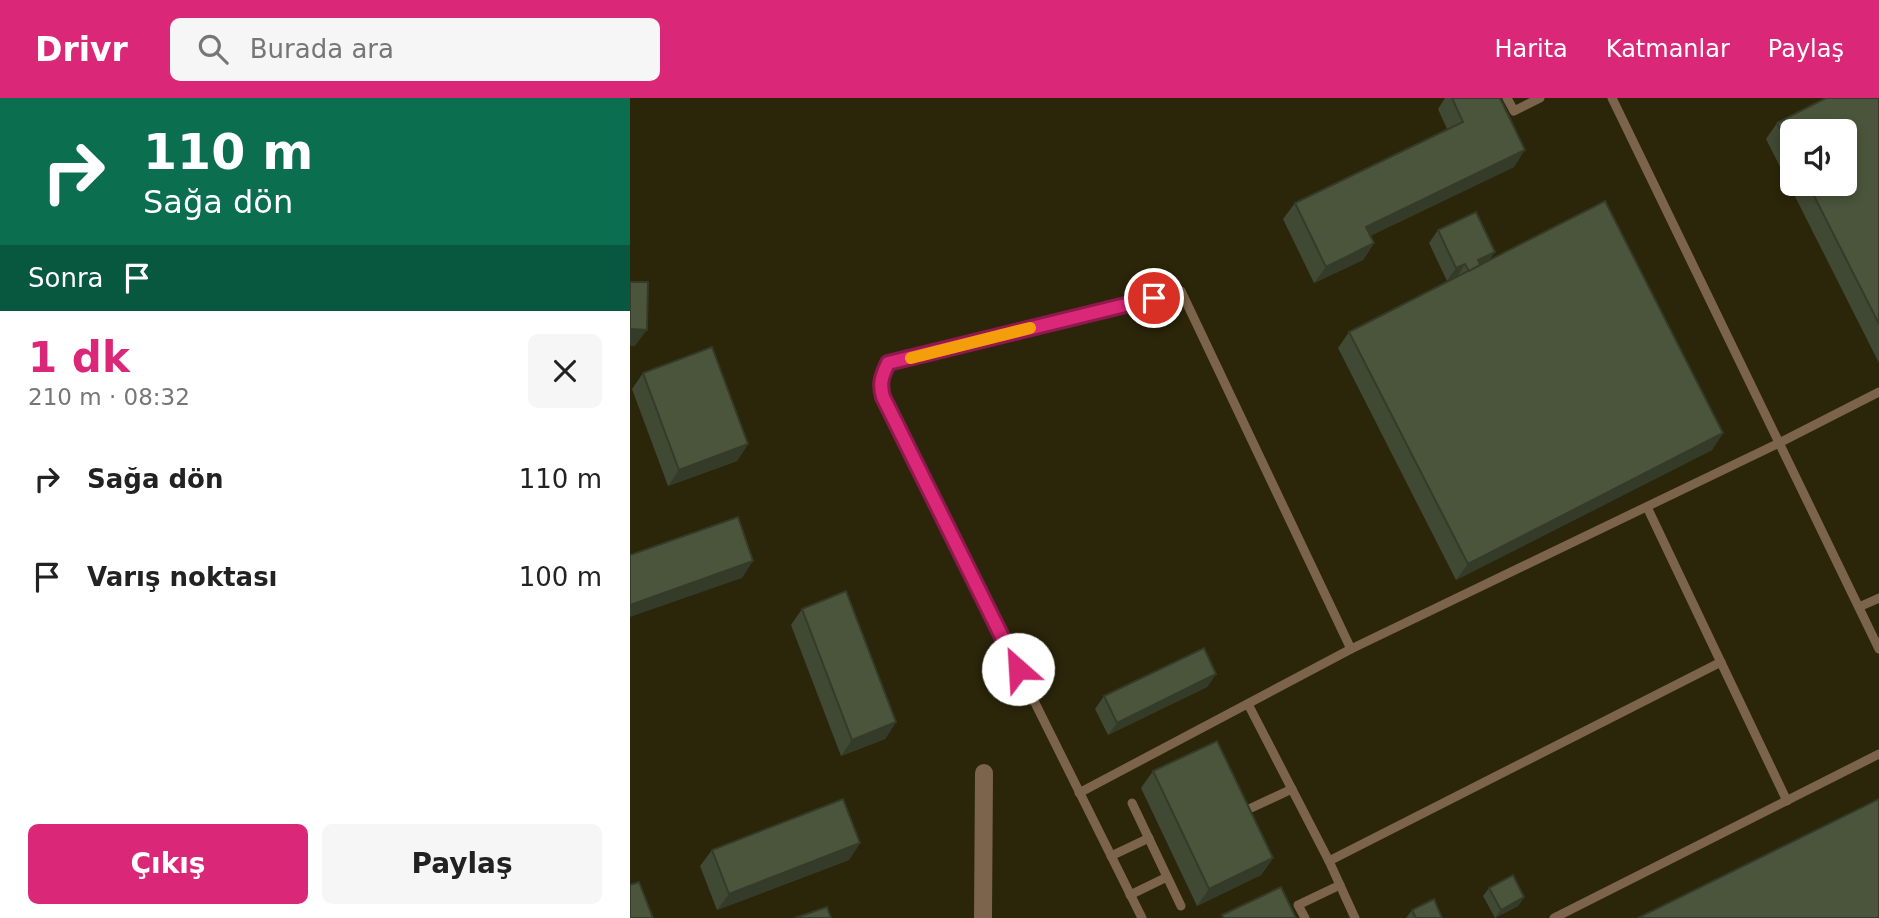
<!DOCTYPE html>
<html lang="tr">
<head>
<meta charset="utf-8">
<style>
	:root { --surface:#fff; --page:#f6f6f6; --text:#222; --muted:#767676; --accent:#db2777 }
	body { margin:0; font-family:"DejaVu Sans",sans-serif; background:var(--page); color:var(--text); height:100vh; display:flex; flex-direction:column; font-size:26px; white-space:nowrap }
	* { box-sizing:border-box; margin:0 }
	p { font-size:23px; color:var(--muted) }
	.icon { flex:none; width:38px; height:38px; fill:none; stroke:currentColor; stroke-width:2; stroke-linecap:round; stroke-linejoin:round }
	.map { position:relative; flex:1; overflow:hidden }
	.panel { display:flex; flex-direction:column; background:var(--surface); width:630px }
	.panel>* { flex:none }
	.hud { background:#0b6e4f; color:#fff; overflow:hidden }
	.controls { position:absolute; left:1150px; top:21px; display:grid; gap:14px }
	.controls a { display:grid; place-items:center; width:77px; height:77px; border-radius:10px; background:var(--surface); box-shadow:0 4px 10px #0003; font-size:35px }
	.pin { position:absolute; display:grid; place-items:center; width:60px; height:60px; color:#fff; margin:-30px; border:4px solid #fff; border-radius:50%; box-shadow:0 2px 7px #0007 }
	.me { position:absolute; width:77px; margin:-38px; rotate:334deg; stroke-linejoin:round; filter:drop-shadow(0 0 5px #0008) }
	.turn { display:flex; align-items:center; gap:24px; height:147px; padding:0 28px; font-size:32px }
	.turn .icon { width:91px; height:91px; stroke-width:2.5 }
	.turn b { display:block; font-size:49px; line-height:60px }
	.then { display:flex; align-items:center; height:66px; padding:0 28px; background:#0003; gap:14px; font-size:26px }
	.round { display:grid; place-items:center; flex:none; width:74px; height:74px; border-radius:10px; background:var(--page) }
	.headline { display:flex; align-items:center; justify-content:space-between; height:119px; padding:0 28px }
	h1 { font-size:42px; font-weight:700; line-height:52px; color:var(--accent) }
	.button { display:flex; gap:14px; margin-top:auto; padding:14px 28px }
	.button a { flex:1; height:80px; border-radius:10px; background:var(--accent); color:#fff; font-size:28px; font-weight:700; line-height:80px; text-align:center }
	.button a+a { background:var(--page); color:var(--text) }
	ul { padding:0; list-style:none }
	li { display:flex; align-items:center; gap:21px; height:98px; padding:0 28px }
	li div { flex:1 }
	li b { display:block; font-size:26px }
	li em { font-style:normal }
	header { display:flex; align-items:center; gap:42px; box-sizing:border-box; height:98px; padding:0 35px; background:var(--accent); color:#fff }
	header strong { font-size:33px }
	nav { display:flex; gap:38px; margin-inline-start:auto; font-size:24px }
	.search { width:490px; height:63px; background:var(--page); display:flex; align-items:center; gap:18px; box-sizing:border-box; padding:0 24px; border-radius:10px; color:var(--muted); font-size:26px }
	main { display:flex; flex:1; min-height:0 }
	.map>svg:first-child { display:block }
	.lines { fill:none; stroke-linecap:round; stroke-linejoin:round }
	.service { stroke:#7c644c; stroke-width:9 }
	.minor { stroke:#7c644c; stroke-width:18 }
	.wall { fill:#404933; fill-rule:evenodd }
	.shaded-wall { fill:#343c29 }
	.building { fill:#4b553b; stroke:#343c29; stroke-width:2 }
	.route-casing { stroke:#8e194d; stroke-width:18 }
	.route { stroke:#db2777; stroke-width:12 }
	.slow { stroke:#f59e0b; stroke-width:12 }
</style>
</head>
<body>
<header>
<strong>Drivr</strong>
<div class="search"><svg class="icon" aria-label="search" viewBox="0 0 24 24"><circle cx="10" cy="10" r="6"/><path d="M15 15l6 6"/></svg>Burada ara</div>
<nav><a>Harita</a><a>Katmanlar</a><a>Paylaş</a></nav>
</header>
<main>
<section class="panel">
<div class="hud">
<div class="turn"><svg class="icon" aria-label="right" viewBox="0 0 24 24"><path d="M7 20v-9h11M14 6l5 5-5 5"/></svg><div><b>110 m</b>Sağa dön</div></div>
<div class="then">Sonra<svg class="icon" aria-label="arrive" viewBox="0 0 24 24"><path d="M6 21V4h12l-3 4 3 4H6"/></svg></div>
</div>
<div class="headline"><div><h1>1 dk</h1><p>210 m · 08:32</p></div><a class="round"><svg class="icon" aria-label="close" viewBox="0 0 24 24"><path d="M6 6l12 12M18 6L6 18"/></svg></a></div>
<ul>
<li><svg class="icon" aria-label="right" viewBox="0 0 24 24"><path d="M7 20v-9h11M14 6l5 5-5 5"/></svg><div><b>Sağa dön</b></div><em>110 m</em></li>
<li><svg class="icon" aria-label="arrive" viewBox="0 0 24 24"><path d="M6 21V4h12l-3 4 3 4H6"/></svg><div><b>Varış noktası</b></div><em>100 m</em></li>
</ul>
<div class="button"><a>Çıkış</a><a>Paylaş</a></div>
</section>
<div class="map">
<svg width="1249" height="820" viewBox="0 0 1249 820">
	<rect width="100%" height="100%" fill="#2b2509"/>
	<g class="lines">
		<g class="service">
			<path d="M877,0l7,13 26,-13"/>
			<path d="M982,0l267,551"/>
			<path d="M1017,409l140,294"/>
			<path d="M1229,509l20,-9"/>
			<path d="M618,606l81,157 392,-199"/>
			<path d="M449,695l272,-144 428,-206 100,-51"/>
			<path d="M502,705l49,103"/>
			<path d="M619,711l43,-20"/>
			<path d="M481,758l38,-18"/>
			<path d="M699,763l26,57"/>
			<path d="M500,797l37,-18"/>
			<path d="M512,820l-259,-521c-4,-14 -1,-21 5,-34l293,-72 170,358"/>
			<path d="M675,820l-7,-13 42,-20"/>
			<path d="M924,820l325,-164"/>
		</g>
		<path class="minor" d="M353,820l1,-145"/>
	</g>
	<g class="wall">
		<path d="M815,0h55l14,69 -144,69 4,7 -11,17 -49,23 -31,-64 12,-16 152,-74 -9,-20z"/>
		<path d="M1249,0v265l-113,-224 11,-16zM1162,33l52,53h-52z"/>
		<path d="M808,132l52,30 233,173 -11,17 -256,130 -118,-232 11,-16 108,-55 -10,4 -18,-38z"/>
		<path d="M13,275l105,71 -11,17 -69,25 -36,-97z"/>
		<path d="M172,511l94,113 -11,17 -44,17 -50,-131z"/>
		<path d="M586,576l-9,13 -99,48 -13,-26 9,-13z"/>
		<path d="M523,673l120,87 -12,17 -64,31 -56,-118z"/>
		<path d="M230,745l-11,17 -132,50 -17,-44 12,-16z"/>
		<path d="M859,790l35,9 -6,9 -23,12 -12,-22z"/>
		<path d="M782,812l30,8h-36z"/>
	</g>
	<g class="shaded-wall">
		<path d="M895,52l-11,17 -159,76 11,-16z"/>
		<path d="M744,145l-11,17 -49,23 12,-16z"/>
		<path d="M865,154l-9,13 -7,3 -1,-8z"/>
		<path d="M835,166l-8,13 -10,4 9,-13z"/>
		<path d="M0,231l17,1 -12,16h-5z"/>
		<path d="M1093,335l-11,17 -256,130 12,-16z"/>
		<path d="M118,346l-11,17 -69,25 11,-16z"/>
		<path d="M123,463l-11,17 -112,39v-12z"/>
		<path d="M586,576l-9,13 -99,48 9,-12z"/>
		<path d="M266,624l-11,17 -44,17 11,-16z"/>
		<path d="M230,745l-11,17 -132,50 12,-16z"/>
		<path d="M643,760l-12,17 -64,31 12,-17z"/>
		<path d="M894,799l-6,9 -23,12 6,-8z"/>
	</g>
	<g class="building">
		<path d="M822,0h48l25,52 -159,77 8,16 -48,24 -31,-64 168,-81z"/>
		<path d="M1196,0h53v226l-71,-140h36v-53h-52v21l-15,-29z"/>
		<path d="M975,103l118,232 -255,131 -119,-232z"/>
		<path d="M846,114l19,40 -17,8 2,5 -11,6 -4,-7 -9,4 -18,-38z"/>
		<path d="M0,184h18l-1,48 -17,-1z"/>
		<path d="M82,249l36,97 -69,26 -36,-97z"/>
		<path d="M108,419l15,44 -123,44v-50z"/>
		<path d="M216,493l50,131 -44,18 -50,-131z"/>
		<path d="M574,550l12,26 -99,49 -13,-27z"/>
		<path d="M587,643l56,117 -64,31 -56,-118z"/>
		<path d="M213,701l17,44 -131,51 -17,-44z"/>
		<path d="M1249,701v119h-241z"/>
		<path d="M883,777l11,22 -23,13 -12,-22z"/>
		<path d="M9,784l14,36h-23v-33z"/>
		<path d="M651,789l15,31h-72l-2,-3z"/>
		<path d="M804,801l8,19h-26l-4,-8z"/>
		<path d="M197,809l4,11h-36z"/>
	</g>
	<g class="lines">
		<defs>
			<path id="route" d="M388,571l-135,-272c-4,-14 -1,-21 5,-34l266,-65"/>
		</defs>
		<use href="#route" class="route-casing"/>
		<use href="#route" class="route"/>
		<path class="slow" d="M281,260l119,-30"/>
	</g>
</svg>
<div class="controls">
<a><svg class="icon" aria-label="sound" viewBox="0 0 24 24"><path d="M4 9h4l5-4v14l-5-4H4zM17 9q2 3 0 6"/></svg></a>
</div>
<div class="pin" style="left:524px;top:200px;background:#d93025"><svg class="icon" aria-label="arrive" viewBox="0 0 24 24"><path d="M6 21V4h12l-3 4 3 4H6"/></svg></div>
<svg class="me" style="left:388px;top:571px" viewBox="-20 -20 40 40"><circle r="19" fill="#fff"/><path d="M0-13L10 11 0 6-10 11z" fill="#db2777"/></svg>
</div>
</main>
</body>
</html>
